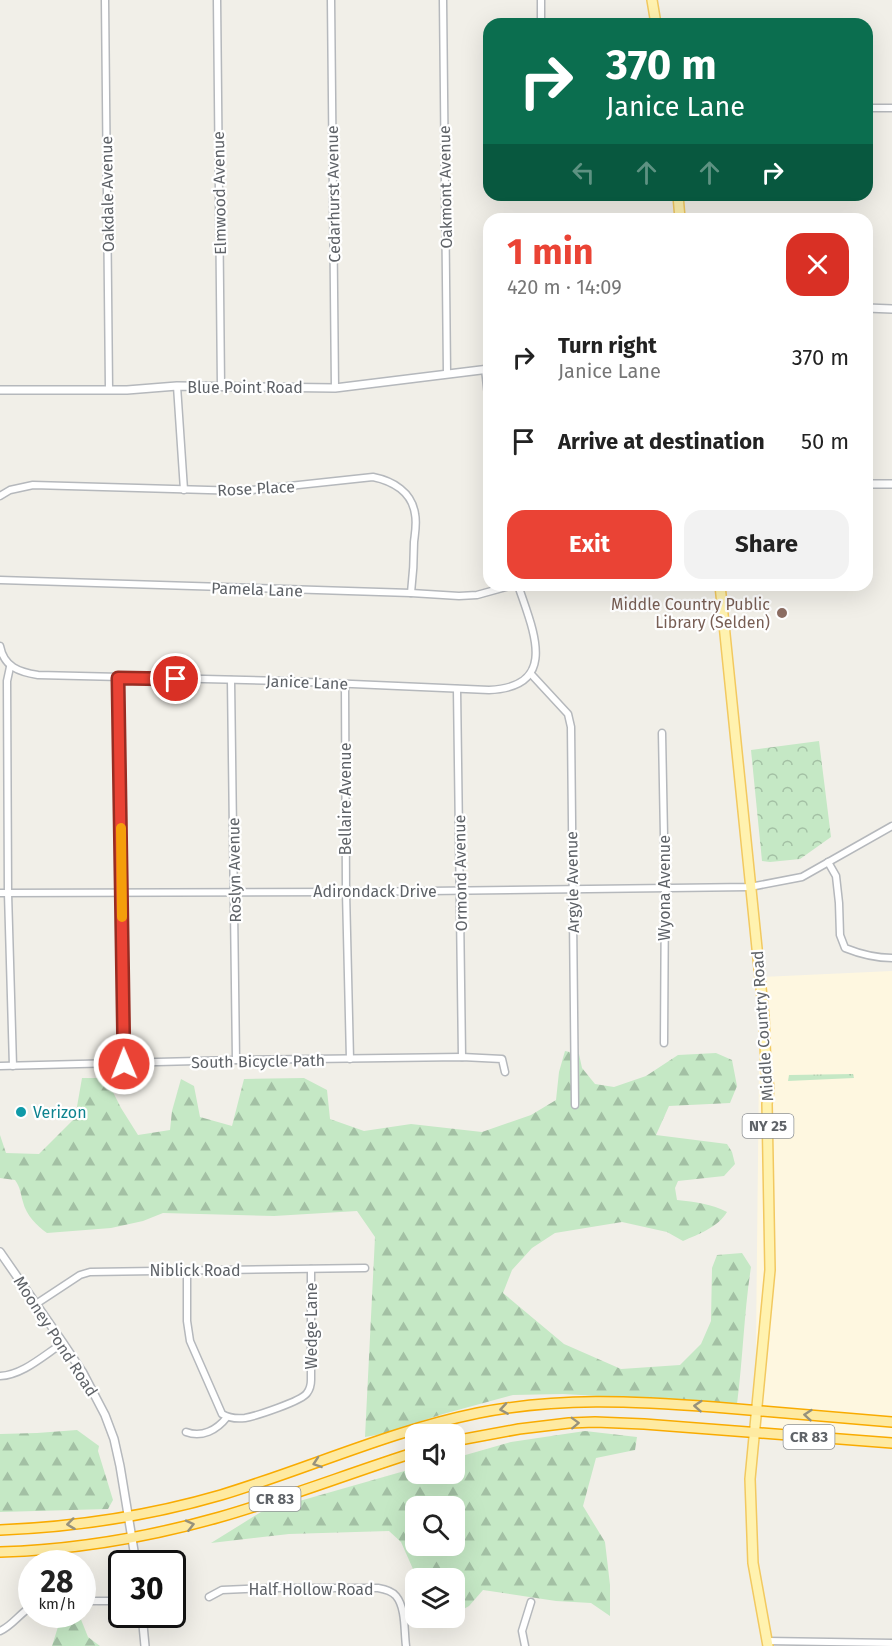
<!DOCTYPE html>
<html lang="en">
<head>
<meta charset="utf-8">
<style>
	:root { --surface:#fff; --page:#f2f2f2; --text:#222; --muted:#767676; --accent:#ea4335 }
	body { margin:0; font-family:"Fira Sans",sans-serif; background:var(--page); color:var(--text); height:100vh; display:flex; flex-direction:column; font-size:22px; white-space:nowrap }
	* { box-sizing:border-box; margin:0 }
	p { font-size:20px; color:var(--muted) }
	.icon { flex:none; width:33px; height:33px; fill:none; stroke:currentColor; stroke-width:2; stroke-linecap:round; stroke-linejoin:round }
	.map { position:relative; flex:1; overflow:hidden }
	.sheet { position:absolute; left:483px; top:213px; width:390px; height:378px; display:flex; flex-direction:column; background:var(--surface); border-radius:18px; box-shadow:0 6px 24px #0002 }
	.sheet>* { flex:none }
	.guide { position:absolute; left:483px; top:18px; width:390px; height:183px; border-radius:18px; box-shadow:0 6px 24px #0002; background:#0b6e4f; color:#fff; overflow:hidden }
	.buttons { position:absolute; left:405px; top:1424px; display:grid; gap:12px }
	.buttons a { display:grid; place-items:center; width:60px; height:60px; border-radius:12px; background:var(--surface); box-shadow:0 6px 24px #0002; font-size:30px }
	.speed { position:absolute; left:18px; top:1550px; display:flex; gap:12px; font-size:30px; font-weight:700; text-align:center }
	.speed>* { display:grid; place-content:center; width:78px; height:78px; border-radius:50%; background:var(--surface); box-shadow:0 6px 24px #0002; line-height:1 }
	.speed small { font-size:15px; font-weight:400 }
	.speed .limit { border:3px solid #111; border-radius:9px; background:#fff; color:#111 }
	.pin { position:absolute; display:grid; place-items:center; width:51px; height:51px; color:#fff; margin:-26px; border:3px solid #fff; border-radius:50%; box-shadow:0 2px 6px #0007 }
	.me { position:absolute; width:66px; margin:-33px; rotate:359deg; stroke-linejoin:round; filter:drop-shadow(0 0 4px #0008) }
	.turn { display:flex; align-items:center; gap:21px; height:126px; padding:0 24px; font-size:27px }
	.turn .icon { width:78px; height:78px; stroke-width:2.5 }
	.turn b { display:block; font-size:42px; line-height:51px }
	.lanes { display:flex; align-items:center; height:57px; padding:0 24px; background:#0003; justify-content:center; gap:30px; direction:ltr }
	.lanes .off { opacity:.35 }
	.round { display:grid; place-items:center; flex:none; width:63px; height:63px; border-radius:18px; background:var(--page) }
	.summary { display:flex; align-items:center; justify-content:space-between; height:102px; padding:0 24px }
	h1 { font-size:36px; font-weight:700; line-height:45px; color:var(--accent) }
	.button { display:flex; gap:12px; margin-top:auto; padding:12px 24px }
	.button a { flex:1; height:69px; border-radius:18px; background:var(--accent); color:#fff; font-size:24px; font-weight:700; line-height:69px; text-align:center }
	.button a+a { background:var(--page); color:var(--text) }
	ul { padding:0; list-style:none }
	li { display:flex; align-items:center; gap:18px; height:84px; padding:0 24px }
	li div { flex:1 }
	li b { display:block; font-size:22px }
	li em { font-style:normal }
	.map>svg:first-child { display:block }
	.commercial { fill:#fef7e0 }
	.grass { fill:url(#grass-tufts) }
	.forest { fill:url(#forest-firs); fill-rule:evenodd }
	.park { fill:url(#park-crowns) }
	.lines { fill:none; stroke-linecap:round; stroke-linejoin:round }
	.minor-casing { stroke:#b5b8bc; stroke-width:9 }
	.tertiary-casing { stroke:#b5b8bc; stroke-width:10 }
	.primary-casing { stroke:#f2c960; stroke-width:12 }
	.trunk-casing { stroke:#f9ab00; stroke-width:12 }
	.minor { stroke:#fff; stroke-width:6 }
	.tertiary { stroke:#fff; stroke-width:7 }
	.primary { stroke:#fff2af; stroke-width:9 }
	.trunk { stroke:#feeaa1; stroke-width:9 }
	.oneway { stroke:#97927c }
	.route-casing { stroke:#982c22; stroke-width:15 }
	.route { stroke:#ea4335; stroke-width:10 }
	.slow { stroke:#f59e0b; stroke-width:10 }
	.education-dot { fill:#8d6e63; stroke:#fff; stroke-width:2 }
	.culture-dot { fill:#0f9aa8; stroke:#fff; stroke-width:2 }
	.labels { text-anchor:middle; stroke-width:4.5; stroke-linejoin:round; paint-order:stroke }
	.shield { fill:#fff; stroke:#8f9295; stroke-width:1.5 }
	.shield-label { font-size:15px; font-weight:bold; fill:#5f6368 }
	.street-label { font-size:16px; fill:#5f6368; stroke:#fff }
	.education-label { font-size:16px; fill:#785e54; stroke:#fff; text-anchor:end }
	.culture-label { font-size:16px; fill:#0d838f; stroke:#fff; text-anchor:start }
</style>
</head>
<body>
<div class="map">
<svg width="892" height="1646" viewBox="0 0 892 1646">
	<defs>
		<pattern id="grass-tufts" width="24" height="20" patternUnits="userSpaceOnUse" patternTransform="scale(1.5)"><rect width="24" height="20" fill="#c5e8c5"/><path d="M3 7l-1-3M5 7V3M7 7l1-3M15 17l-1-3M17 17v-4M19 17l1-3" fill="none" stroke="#a3c0a4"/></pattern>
		<pattern id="forest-firs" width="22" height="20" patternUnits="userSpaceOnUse" patternTransform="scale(1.5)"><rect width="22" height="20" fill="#c5e8c5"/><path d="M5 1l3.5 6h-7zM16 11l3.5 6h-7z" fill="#a3c0a4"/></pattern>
		<pattern id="park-crowns" width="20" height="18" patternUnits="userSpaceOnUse" patternTransform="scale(1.5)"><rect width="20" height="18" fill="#c5e8c5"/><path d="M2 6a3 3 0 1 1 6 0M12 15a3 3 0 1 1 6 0" fill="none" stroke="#a3c0a4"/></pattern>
	</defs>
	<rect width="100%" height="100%" fill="#f1efe8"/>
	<path class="commercial" d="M892,971v472l-137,-10 5,-456z"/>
	<path class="grass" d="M853,1074l1,4 -66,3 1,-6z"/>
	<g class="forest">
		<path d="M565,1051l14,3 3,14 13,16 19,3 32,-11 32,-21 38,-2 16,7 5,26 -7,17 -61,3 -13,29 71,9 5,8 3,12 -11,12 -46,5 -3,7 2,12c18,2 35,4 50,12 -9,15 -28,22 -44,29l-16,-9 -45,-10 -67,11 -23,15 -20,22 -9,23 61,51 57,25 59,-4 21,-21 10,-23 1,-53 5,-13 25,-2 9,14c-7,45 -8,91 -14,137l-174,-10 -50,1 -70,19 -61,20 -17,3 10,-200 -18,-26 -83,5 -111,-3 -20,8 -32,7 -64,5c-10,-7 -21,-18 -24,-31 -3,-10 -2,-13 -8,-22l-15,-2v-43l6,18 33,1 36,-36 7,-40h24l15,30 17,27 32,-5 2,-19 9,-32 13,7 6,31 32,9 12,-47 60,-1 23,12 3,29 34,12 47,-7 71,8 49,-17 25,-15 3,-28z"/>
		<path d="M77,1430l22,16 -1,5 15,49 -5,9 -108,3v-78l37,-1z"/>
		<path d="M585,1431l52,6 -2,13 -39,8 -13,48 22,36 5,43v31l-19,-13 -35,-2 -73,-11 -14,16 -14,8 -1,-36h-37l-16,-36 -12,-11 -100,3 -78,9 50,-31 154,-44 1,5h38l1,-15 56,-16zM416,1506h38v39h-38z"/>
		<path d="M62,1614h8l10,3 8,20 12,9h-48z"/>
	</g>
	<path class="park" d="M819,741l12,96 -31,22 -30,3 -8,-1 -11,-111z"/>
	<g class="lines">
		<defs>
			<g id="minor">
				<path d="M105,0l4,389"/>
				<path d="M217,0l4,386"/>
				<path d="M331,0l4,388"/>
				<path d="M443,0l4,373"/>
				<path d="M541,0v24"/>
				<path d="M867,108h25"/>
				<path d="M485,369l4,36"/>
				<path d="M177,386l7,104"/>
				<path d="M0,496l10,-6 23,-5 210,6 130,-14c20,4 39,15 42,37 2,9 0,19 -1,28 0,17 -1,34 -3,51"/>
				<path d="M0,580l411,13 48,3 18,-1 36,-10"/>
				<path d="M0,646c4,21 19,26 38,29l246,6 205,9c72,-3 43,-62 29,-105"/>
				<path d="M10,667l-3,14 1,212 5,173"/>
				<path d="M531,674l37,40 3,13 4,378"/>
				<path d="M118,678l6,386"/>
				<path d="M231,680l5,380"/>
				<path d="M345,684l1,208 4,167"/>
				<path d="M457,689l5,368"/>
				<path d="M662,733l3,155 -1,155"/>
				<path d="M828,862l8,14 3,27 1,32 5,13c15,6 30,10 47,10"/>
				<path d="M0,893l346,-1 404,-5 52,-10 90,-51"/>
				<path d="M0,1066l236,-6 226,-3 40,2 3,13"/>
				<path d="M187,1271v50l3,20 32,73c7,4 15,5 23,4 11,-2 57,-17 62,-25 3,-4 4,-9 4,-13v-111"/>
				<path d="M36,1304l44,-29 10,-3 275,-4"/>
				<path d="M0,1376c23,-1 44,-21 63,-33"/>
				<path d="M186,1432c16,6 31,-2 41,-15"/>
				<path d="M209,1597l13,-7 47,-2h109c6,1 14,3 18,8 10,12 8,35 10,50"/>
				<path d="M82,1601h40"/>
				<path d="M0,1631c12,-5 20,-18 32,-25"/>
				<path d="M767,1641l125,2"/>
				<path d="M525,1646l-3,-15 9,-29"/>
			</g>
			<g id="tertiary">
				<path d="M867,308l25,1"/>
				<path d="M0,390h127l50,-4 158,2 154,-19"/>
				<path d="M867,484h25"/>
				<path d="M0,1252l63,91 20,30 22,42 9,24 6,27 16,97"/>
				<path d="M142,1614l3,32"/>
			</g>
			<g id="primary">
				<path d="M652,0l4,24"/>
				<path d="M678,195l2,24"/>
				<path d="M720,585l44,432 2,52 3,19 -2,16 3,166 -20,209 3,84 15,83"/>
			</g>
			<g id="trunk">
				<path d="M454,1441l65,-12 50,-6 26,-1 49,2 248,19"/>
				<path d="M0,1530c74,-3 149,-14 221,-35 86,-26 169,-64 257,-82 81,-16 155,-12 236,-6 60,5 119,10 178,15"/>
				<path d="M0,1552c75,-2 149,-15 220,-35 66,-19 130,-44 196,-65"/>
			</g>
		</defs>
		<use href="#minor" class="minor-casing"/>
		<use href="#tertiary" class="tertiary-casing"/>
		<use href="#primary" class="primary-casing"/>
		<use href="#trunk" class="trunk-casing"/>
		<use href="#minor" class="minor"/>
		<use href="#tertiary" class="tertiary"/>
		<use href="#primary" class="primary"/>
		<use href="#trunk" class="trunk"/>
	</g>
	<defs><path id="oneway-chevron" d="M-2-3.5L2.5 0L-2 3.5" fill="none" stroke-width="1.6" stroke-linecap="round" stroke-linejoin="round" transform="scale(1.5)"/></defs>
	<g class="oneway">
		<use href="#oneway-chevron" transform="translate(698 1406) rotate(-176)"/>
		<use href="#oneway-chevron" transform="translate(504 1409) rotate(171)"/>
		<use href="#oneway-chevron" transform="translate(808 1415) rotate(-175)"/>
		<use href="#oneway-chevron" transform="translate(575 1423) rotate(-2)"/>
		<use href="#oneway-chevron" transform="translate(317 1463) rotate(161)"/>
		<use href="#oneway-chevron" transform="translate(71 1524) rotate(173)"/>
		<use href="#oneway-chevron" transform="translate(190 1525) rotate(-14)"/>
	</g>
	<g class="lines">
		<defs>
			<path id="route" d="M124,1064l-6,-386 58,1"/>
		</defs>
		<use href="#route" class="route-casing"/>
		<use href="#route" class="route"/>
		<path class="slow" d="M121,828l1,89"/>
	</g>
	<circle class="education-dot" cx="782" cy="613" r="6"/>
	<circle class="culture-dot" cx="21" cy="1112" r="6"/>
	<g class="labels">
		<g class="shield">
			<rect x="742.5" y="1114" width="51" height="24" rx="4.5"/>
			<rect x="783.5" y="1425" width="51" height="24" rx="4.5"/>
			<rect x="249.5" y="1487" width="51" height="24" rx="4.5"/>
		</g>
		<g class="shield-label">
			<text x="768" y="1131">NY 25</text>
			<text x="809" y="1442">CR 83</text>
			<text x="275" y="1504">CR 83</text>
		</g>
		<g class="street-label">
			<text transform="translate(445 187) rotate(-91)" y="6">Oakmont Avenue</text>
			<text transform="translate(219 193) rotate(-91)" y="6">Elmwood Avenue</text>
			<text transform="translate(107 194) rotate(-91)" y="6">Oakdale Avenue</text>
			<text transform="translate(333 194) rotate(-91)" y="6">Cedarhurst Avenue</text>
			<text x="245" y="393">Blue Point Road</text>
			<text transform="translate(256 488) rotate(-3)" y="6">Rose Place</text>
			<text transform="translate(257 589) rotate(2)" y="6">Pamela Lane</text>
			<text transform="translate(307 682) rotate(2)" y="6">Janice Lane</text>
			<text transform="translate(345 799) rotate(-90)" y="6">Bellaire Avenue</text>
			<text transform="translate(234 870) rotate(-91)" y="6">Roslyn Avenue</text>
			<text transform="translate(460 873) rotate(-91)" y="6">Ormond Avenue</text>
			<text transform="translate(572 882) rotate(-91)" y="6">Argyle Avenue</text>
			<text transform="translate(664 888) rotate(-90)" y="6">Wyona Avenue</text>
			<text x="375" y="897">Adirondack Drive</text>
			<text transform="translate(762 1026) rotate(-94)" y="6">Middle Country Road</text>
			<text transform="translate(258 1061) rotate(-1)" y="6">South Bicycle Path</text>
			<text x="195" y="1276">Niblick Road</text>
			<text transform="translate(311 1326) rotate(-90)" y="6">Wedge Lane</text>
			<text transform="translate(56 1336) rotate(57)" y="6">Mooney Pond Road</text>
			<text x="311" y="1595">Half Hollow Road</text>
		</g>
		<g class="education-label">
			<text x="770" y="610">Middle Country Public<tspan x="770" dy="18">Library (Selden)</tspan></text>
		</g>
		<g class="culture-label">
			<text x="33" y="1118">Verizon</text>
		</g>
	</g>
</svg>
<div class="buttons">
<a><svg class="icon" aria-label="sound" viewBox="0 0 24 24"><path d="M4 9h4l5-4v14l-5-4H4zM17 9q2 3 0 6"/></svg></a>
<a><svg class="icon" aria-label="search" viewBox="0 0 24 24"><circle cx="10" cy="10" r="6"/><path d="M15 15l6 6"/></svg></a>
<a><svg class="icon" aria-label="layers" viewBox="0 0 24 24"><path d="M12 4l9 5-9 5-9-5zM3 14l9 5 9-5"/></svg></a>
</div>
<div class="speed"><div>28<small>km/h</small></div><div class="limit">30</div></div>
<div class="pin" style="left:176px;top:679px;background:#d93025"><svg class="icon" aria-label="arrive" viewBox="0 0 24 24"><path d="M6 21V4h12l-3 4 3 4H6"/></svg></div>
<svg class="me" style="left:124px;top:1064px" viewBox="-20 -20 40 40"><circle r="17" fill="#ea4335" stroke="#fff" stroke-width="3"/><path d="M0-11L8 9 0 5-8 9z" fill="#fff"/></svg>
<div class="guide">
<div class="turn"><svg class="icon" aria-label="right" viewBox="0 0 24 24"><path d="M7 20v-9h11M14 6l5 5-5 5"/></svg><div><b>370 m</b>Janice Lane</div></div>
<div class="lanes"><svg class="icon off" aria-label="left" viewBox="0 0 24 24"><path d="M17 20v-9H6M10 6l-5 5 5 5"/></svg><svg class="icon off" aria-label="ahead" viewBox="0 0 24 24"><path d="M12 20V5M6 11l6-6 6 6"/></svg><svg class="icon off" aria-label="ahead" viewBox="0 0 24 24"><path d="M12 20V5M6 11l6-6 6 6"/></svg><svg class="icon" aria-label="right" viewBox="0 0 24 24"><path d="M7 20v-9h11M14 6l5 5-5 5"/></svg></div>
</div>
<section class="sheet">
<div class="summary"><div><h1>1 min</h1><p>420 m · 14:09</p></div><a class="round" style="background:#d93025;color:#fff"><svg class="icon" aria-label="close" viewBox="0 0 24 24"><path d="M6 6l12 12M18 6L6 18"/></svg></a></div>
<ul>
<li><svg class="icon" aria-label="right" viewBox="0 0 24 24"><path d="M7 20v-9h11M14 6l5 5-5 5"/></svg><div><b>Turn right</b><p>Janice Lane</p></div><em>370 m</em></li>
<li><svg class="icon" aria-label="arrive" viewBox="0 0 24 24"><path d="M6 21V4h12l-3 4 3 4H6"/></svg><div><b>Arrive at destination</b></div><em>50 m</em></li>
</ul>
<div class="button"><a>Exit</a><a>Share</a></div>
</section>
</div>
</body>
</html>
